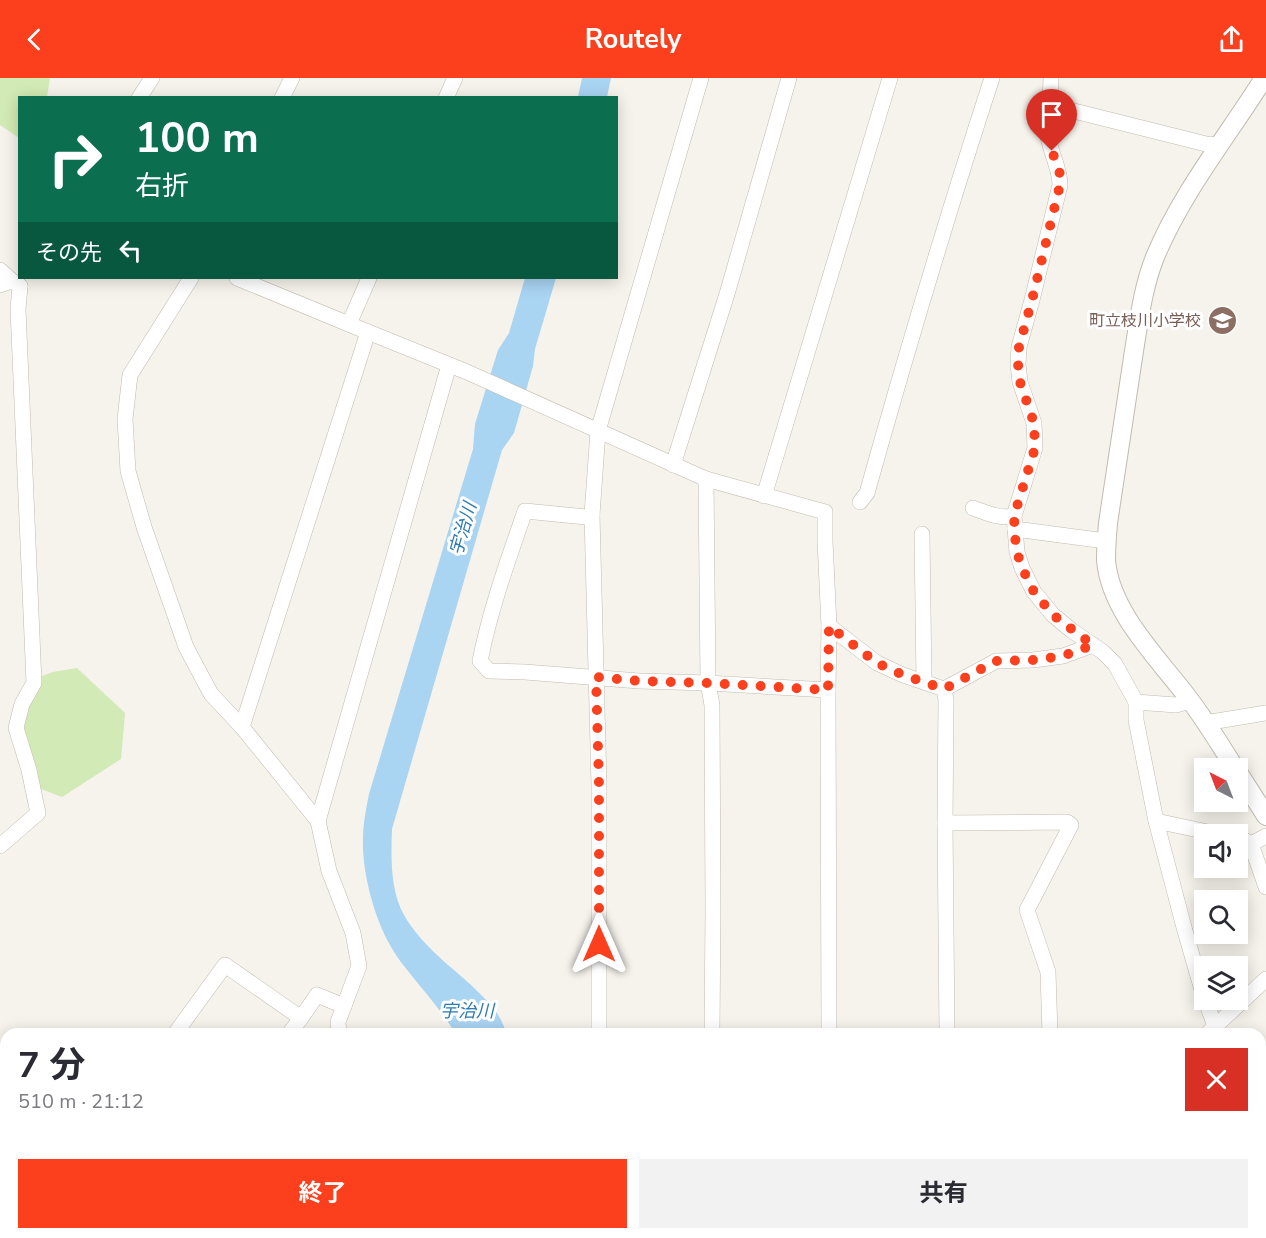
<!DOCTYPE html>
<html lang="ja">
<head>
<meta charset="utf-8">
<style>
	:root { --surface:#fff; --page:#f2f2f3; --text:#2b2b33; --muted:#7c7c81; --accent:#fc3f1d }
	body { margin:0; font-family:"Nunito Sans","Noto Sans JP",sans-serif; background:var(--page); color:var(--text); height:100vh; display:flex; flex-direction:column; font-size:22px; white-space:nowrap }
	* { box-sizing:border-box; margin:0 }
	p { font-size:20px; color:var(--muted) }
	.icon { flex:none; width:33px; height:33px; fill:none; stroke:currentColor; stroke-width:2; stroke-linecap:round; stroke-linejoin:round }
	.map { position:relative; flex:1; overflow:hidden }
	.panel { position:absolute; left:0px; top:950px; width:1266px; height:212px; display:flex; flex-direction:column; background:var(--surface); border-radius:18px 18px 0 0; box-shadow:0 3px 15px #0003 }
	.panel>* { flex:none }
	.banner { position:absolute; left:18px; top:18px; width:600px; height:183px; border-radius:0px; box-shadow:0 3px 15px #0003; background:#0b6e4f; color:#fff; overflow:hidden }
	.needle { width:39px; rotate:318deg }
	.buttons { position:absolute; left:1194px; top:680px; display:grid; gap:12px }
	.buttons a { display:grid; place-items:center; width:54px; height:54px; border-radius:0px; background:var(--surface); box-shadow:0 3px 15px #0003; font-size:30px }
	.pin { position:absolute; display:grid; place-items:center; width:51px; height:51px; color:#fff; margin:-62px -26px; border-radius:50% 50% 50% 0; rotate:-45deg; box-shadow:0 0 6px #0007 }
	.pin .icon { rotate:45deg }
	.me { position:absolute; width:66px; margin:-33px; rotate:0deg; stroke-linejoin:round; filter:drop-shadow(0 0 4px #0008) }
	.turn { display:flex; align-items:center; gap:21px; height:126px; padding:0 18px; font-size:27px }
	.turn .icon { width:78px; height:78px; stroke-width:2.5 }
	.turn b { display:block; font-size:42px; line-height:51px }
	.then { display:flex; align-items:center; height:57px; padding:0 18px; background:#0003; gap:12px; font-size:22px }
	.round { display:grid; place-items:center; flex:none; width:63px; height:63px; border-radius:0px; background:var(--page) }
	.head { display:flex; align-items:center; justify-content:space-between; height:102px; padding:0 18px }
	h1 { font-size:36px; font-weight:700; line-height:45px }
	.button { display:flex; gap:12px; margin-top:auto; padding:12px 18px }
	.button a { flex:1; height:69px; border-radius:0px; background:var(--accent); color:#fff; font-size:24px; font-weight:700; line-height:69px; text-align:center }
	.button a+a { background:var(--page); color:var(--text) }
	header { display:flex; justify-content:space-between; align-items:center; height:78px; padding:0 18px; background:var(--accent); color:#fff; font-size:27px; font-weight:700 }
	.map>svg:first-child { display:block }
	.green { fill:#d2eab5 }
	.water { fill:#a9d4f2 }
	.lines { fill:none; stroke-linecap:round; stroke-linejoin:round }
	.stream { stroke:#a9d4f2; stroke-width:5 }
	.river { stroke:#a9d4f2; stroke-width:33 }
	.minor-casing { stroke:#c2bbae; stroke-width:16 }
	.tertiary-casing { stroke:#c2bbae; stroke-width:20 }
	.trunk-casing { stroke:#e0a43c; stroke-width:26 }
	.minor { stroke:#fff; stroke-width:15 }
	.tertiary { stroke:#fff; stroke-width:18 }
	.trunk { stroke:#ffd985; stroke-width:24 }
	.tram { stroke:#9a9a9a; stroke-width:1.5 }
	.route { stroke:#fc3f1d; stroke-width:10; stroke-dasharray:0 18 }
	.labels { text-anchor:middle; stroke-width:6; stroke-linejoin:round; paint-order:stroke }
	.education-label { font-size:16px; fill:#785e54; stroke:#fff; text-anchor:end }
	.water-label { font-size:18px; font-style:italic; fill:#2e7ab2; stroke:#fff }
</style>
</head>
<body>
<header><svg class="icon" aria-label="back" viewBox="0 0 24 24"><path d="M15 5l-7 7 7 7"/></svg>Routely<svg class="icon" aria-label="share" viewBox="0 0 24 24"><path d="M12 15V3M7 8l5-5 5 5M5 13v7h14v-7"/></svg></header>
<div class="map">
<svg width="1266" height="1160" viewBox="0 0 1266 1160">
	<rect width="100%" height="100%" fill="#f6f3ec"/>
	<g class="green">
		<path d="M0,0h50l-3,19 -27,1 -1,40 -19,-13z"/>
		<path d="M77,590l48,45 -4,46 -59,38 -21,-8 -6,-26 -16,-40 15,-44 19,-7z"/>
	</g>
	<g class="water">
		<path d="M582,0h29l-4,19h-29z"/>
		<path d="M525,200h31l-21,71 -2,17 -19,67 -12,17 -110,379c-1,28 -2,61 12,86 11,20 33,41 50,55 15,13 31,27 43,43 4,6 7,14 10,20l-51,1c-11,-17 -23,-33 -36,-48 -10,-13 -22,-26 -30,-41 -16,-28 -28,-73 -27,-105 0,-16 3,-31 6,-46l104,-345 2,-25 23,-74 11,-17z"/>
	</g>
	<g class="lines">
		<path class="stream" d="M837,1155l1,5"/>
		<g class="river">
			<path d="M1260,986l6,-4"/>
			<path d="M1104,1160l4,-5"/>
		</g>
		<defs>
			<g id="minor">
				<path d="M701,0l-103,353 -6,84 -6,2 -61,-6c-17,49 -35,99 -45,150l9,10 36,1 114,9 69,2 120,7"/>
				<path d="M1051,0l-1,27 156,39 13,1"/>
				<path d="M139,20l13,-20"/>
				<path d="M282,20l10,-20"/>
				<path d="M446,20l9,-20"/>
				<path d="M1050,27c-1,8 -3,16 -3,24 1,20 13,37 13,56l-28,115 -13,47 -1,17 2,18 14,41 1,25 -21,68 3,36 5,16 12,24 19,23 18,15 32,22 12,12 21,38v18l20,101 29,110 19,66"/>
				<path d="M0,192l12,11"/>
				<path d="M191,200l-61,97 -5,44 3,52 16,56 42,120 25,47 31,33 76,94 11,50 24,62 6,33 -21,56 1,12"/>
				<path d="M237,200l131,54 99,40 239,107 119,33v29l4,85 -1,64 1,344"/>
				<path d="M0,207l12,-4 8,5"/>
				<path d="M349,246l20,-46"/>
				<path d="M673,387l54,-171 62,-216"/>
				<path d="M706,401l2,204 4,22 1,204 -1,125"/>
				<path d="M764,418l126,-418"/>
				<path d="M860,424l7,-9c39,-139 80,-277 125,-415"/>
				<path d="M973,430c14,5 26,11 41,8"/>
				<path d="M592,437l7,270v249"/>
				<path d="M1015,451l83,11 9,3"/>
				<path d="M922,456l2,148"/>
				<path d="M829,548l48,37 26,12 41,14 52,-28 37,-1 30,-4 30,-11"/>
				<path d="M944,611l2,11 -1,123 2,211"/>
				<path d="M1136,624l40,3 14,-4"/>
				<path d="M1205,645l61,-10"/>
				<path d="M242,649l126,-395"/>
				<path d="M318,743l131,-456"/>
				<path d="M1156,743l61,13"/>
				<path d="M945,745l122,-1 4,3 -44,85 21,62 2,62"/>
				<path d="M1238,760l6,2 7,4 15,-8"/>
				<path d="M1251,766l15,43"/>
				<path d="M0,768l38,-33 -9,-43 -13,-42 6,-24 12,-21 -16,-374 2,-23"/>
				<path d="M1205,921l10,27"/>
				<path d="M181,956l-4,-3 48,-66 76,53 16,-23 27,11"/>
				<path d="M289,956l12,-16"/>
				<path d="M1207,956l59,-55"/>
				<path d="M0,1037l6,3"/>
				<path d="M273,1155l4,5"/>
				<path d="M604,1155v5"/>
				<path d="M82,1160l3,-5"/>
				<path d="M337,1160l7,-5"/>
				<path d="M469,1160l7,-5"/>
				<path d="M710,1160v-5"/>
				<path d="M829,1160v-5"/>
				<path d="M948,1160v-5"/>
				<path d="M1030,1160l4,-5"/>
			</g>
			<g id="tertiary">
				<path d="M1235,690c-15,-23 -29,-47 -46,-69 -30,-40 -79,-87 -83,-139 0,-13 1,-25 2,-37 9,-57 17,-115 26,-172 5,-31 9,-64 21,-94 27,-65 72,-120 109,-179"/>
				<path d="M1238,694l28,44"/>
			</g>
			<g id="trunk">
				<path d="M1260,1084l6,-5"/>
				<path d="M1192,1160l4,-5"/>
			</g>
		</defs>
		<use href="#minor" class="minor-casing"/>
		<use href="#tertiary" class="tertiary-casing"/>
		<use href="#trunk" class="trunk-casing"/>
		<use href="#minor" class="minor"/>
		<use href="#tertiary" class="tertiary"/>
		<use href="#trunk" class="trunk"/>
		<g class="tram">
			<path d="M1260,1060l6,-6"/>
			<path d="M1169,1160l4,-5"/>
		</g>
	</g>
	<g class="lines">
		<path class="route" d="M599,866v-159l-3,-108 43,4 69,2 120,7 1,-64 48,37 26,12 41,14 52,-28 37,-1 30,-4 30,-11 -40,-30 -19,-23 -12,-24 -5,-16 -2,-15 -1,-21 21,-68 -1,-25 -14,-41 -2,-18 1,-17 13,-47 28,-115v-11l-8,-23"/>
	</g>
	<defs>
		<symbol id="school-disc" viewBox="-11 -11 22 22"><circle r="9.5" fill="#8d6e63" stroke="#fff"/><path d="M0-5L7-2L0 1L-7-2ZM-4 1L0 2.5L4 1V4Q0 6-4 4Z" fill="#fff"/></symbol>
	</defs>
	<g fill-rule="evenodd">
		<use href="#school-disc" x="1206" y="226" width="33" height="33"/>
	</g>
	<g class="labels">
		<g class="education-label">
			<text x="1201" y="248">町立枝川小学校</text>
		</g>
		<g class="water-label">
			<text transform="translate(463 451) rotate(-74)" y="6">宇治川</text>
			<text x="467" y="939">宇治川</text>
		</g>
	</g>
</svg>
<div class="buttons">
<a><svg class="needle" viewBox="-14 -14 28 28"><path d="M0-13l5 13h-10z" fill="#e53935"/><path d="M0 13l5-13h-10z" fill="#7c7c81"/></svg></a>
<a><svg class="icon" aria-label="sound" viewBox="0 0 24 24"><path d="M4 9h4l5-4v14l-5-4H4zM17 9q2 3 0 6"/></svg></a>
<a><svg class="icon" aria-label="search" viewBox="0 0 24 24"><circle cx="10" cy="10" r="6"/><path d="M15 15l6 6"/></svg></a>
<a><svg class="icon" aria-label="layers" viewBox="0 0 24 24"><path d="M12 4l9 5-9 5-9-5zM3 14l9 5 9-5"/></svg></a>
</div>
<div class="pin" style="left:1052px;top:73px;background:#d93025"><svg class="icon" aria-label="arrive" viewBox="0 0 24 24"><path d="M6 21V4h12l-3 4 3 4H6"/></svg></div>
<svg class="me" style="left:599px;top:866px" viewBox="-20 -20 40 40"><path d="M0-17L14 15 0 8-14 15z" fill="#fc3f1d" stroke="#fff" stroke-width="4"/></svg>
<div class="banner">
<div class="turn"><svg class="icon" aria-label="right" viewBox="0 0 24 24"><path d="M7 20v-9h11M14 6l5 5-5 5"/></svg><div><b>100 m</b>右折</div></div>
<div class="then">その先<svg class="icon" aria-label="left" viewBox="0 0 24 24"><path d="M17 20v-9H6M10 6l-5 5 5 5"/></svg></div>
</div>
<section class="panel">
<div class="head"><div><h1>7 分</h1><p>510 m · 21:12</p></div><a class="round" style="background:#d93025;color:#fff"><svg class="icon" aria-label="close" viewBox="0 0 24 24"><path d="M6 6l12 12M18 6L6 18"/></svg></a></div>
<div class="button"><a>終了</a><a>共有</a></div>
</section>
</div>
</body>
</html>
